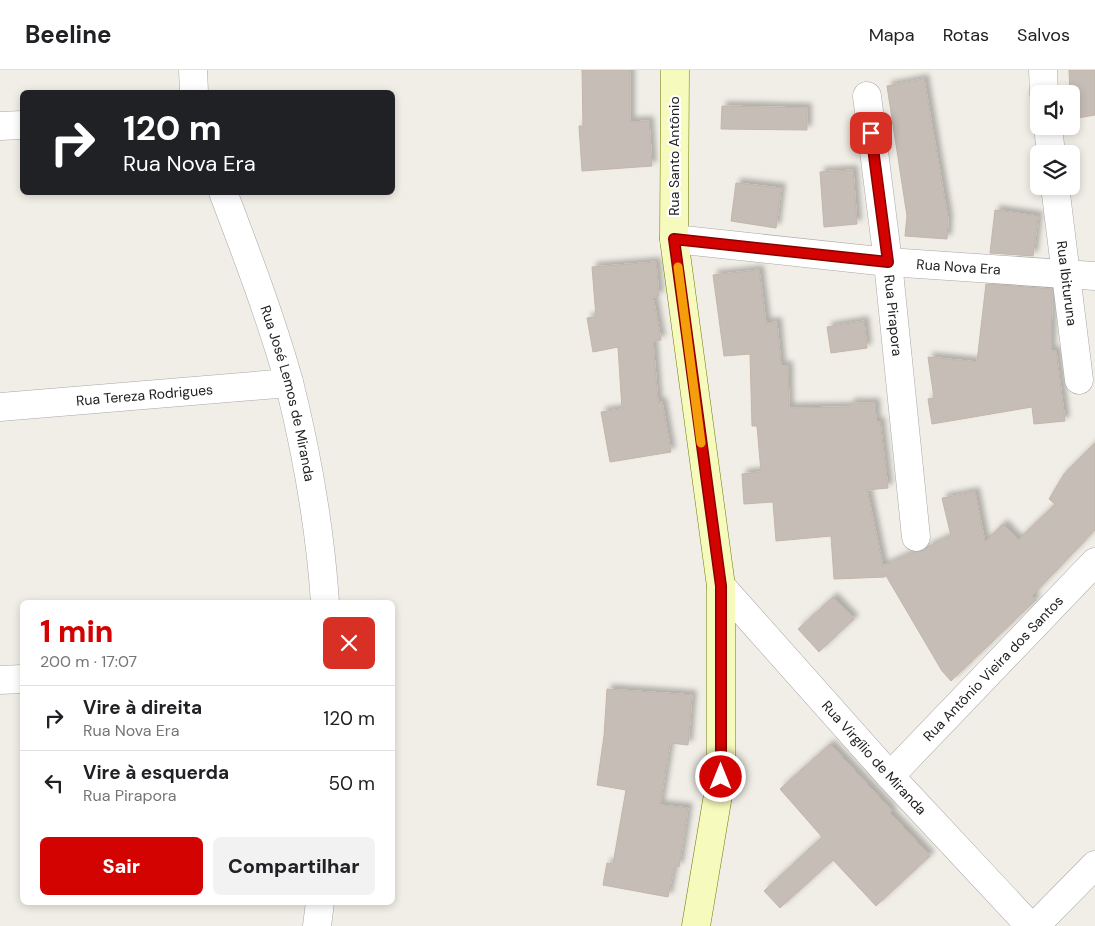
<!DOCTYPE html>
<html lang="pt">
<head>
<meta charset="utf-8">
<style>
	:root { --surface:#fff; --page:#f2f2f2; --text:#202124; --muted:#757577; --line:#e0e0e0; --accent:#d20300 }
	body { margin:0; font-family:"DM Sans",sans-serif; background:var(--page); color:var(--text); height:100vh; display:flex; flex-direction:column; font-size:19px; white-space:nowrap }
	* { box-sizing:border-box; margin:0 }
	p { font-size:16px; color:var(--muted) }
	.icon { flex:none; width:28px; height:28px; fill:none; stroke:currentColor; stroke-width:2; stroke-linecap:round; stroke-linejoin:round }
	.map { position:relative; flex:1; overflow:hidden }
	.drawer { position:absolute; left:20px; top:530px; width:375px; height:305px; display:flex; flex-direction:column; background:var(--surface); border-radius:8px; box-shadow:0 2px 8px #0003 }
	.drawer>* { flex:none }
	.top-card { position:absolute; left:20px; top:20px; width:375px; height:105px; border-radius:8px; box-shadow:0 2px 8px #0003; background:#202124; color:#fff; overflow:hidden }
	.controls { position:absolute; left:1030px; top:15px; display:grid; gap:10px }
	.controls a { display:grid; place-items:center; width:50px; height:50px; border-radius:8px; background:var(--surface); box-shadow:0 2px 8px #0003; font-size:25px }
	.pin { position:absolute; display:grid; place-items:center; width:42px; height:42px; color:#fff; margin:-21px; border-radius:10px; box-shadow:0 2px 8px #0006 }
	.me { position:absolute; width:55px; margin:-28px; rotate:0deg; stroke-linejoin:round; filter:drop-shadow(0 0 4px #0008) }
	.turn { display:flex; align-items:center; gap:18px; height:105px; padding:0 20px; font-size:22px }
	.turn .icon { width:65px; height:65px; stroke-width:2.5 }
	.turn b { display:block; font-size:35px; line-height:42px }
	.round { display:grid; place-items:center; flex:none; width:52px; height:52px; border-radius:8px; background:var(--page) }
	.overview { display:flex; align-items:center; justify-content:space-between; height:85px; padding:0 20px }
	h1 { font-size:30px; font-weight:800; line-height:38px; color:var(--accent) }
	.primary-button { display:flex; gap:10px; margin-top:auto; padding:10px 20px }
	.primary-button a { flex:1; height:58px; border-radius:8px; background:var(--accent); color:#fff; font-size:20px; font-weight:800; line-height:58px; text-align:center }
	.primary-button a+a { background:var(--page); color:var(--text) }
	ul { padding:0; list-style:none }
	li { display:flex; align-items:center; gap:15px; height:65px; padding:0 20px; border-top:1px solid var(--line) }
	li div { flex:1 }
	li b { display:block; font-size:19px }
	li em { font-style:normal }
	header { display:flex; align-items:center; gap:30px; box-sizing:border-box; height:70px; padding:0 25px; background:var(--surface); border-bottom:1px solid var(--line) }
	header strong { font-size:24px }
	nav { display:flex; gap:28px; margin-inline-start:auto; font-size:18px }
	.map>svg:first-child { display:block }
	.building { fill:#c6beb6; stroke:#c3b5a9; filter:url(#shadow) }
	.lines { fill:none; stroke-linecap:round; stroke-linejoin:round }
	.street-casing { stroke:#a8a8a8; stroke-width:29 }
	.secondary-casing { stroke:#6d7c04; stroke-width:29 }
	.street { stroke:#fff; stroke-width:28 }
	.secondary { stroke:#f6fabc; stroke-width:28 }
	.route-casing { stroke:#880200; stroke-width:12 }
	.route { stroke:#d20300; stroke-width:9 }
	.slow { stroke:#f59e0b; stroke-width:9 }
	.labels { text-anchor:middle; stroke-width:4.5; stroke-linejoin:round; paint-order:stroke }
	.street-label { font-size:14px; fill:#212121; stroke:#fff }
</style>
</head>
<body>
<header>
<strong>Beeline</strong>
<nav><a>Mapa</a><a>Rotas</a><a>Salvos</a></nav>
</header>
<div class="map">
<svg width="1095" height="856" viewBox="0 0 1095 856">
	<defs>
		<filter id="shadow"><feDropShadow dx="4.5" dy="-4.5" stdDeviation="2.5" flood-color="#0004"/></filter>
	</defs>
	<rect width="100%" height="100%" fill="#f1eee7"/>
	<g class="building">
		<path d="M582,0h48v52l19,-1 3,45 -70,5 -3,-45h4z"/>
		<path d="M1069,0h26v45l-24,4z"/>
		<path d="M924,9l24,140 -1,20 -42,-3 2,-20 -20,-130z"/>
		<path d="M722,36l85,2v22l-86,-1z"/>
		<path d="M853,100l4,54 -33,3 -4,-55z"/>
		<path d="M736,113l45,5 -5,40 -45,-7z"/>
		<path d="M995,140l43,6 -5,40 -43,-3z"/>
		<path d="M656,192l3,34 -6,1 8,43 -8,1 5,62 4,-1 9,50 -61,10 -9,-50 21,-3 -4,-62 -25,5 -6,-34 9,-1 -4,-50z"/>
		<path d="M759,200l7,53 11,-1 4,44h7l1,42 61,-1v-4h25l1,19h4l8,66 -21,2 16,76 31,-14 11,-2 4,-4 22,-10 -9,-38 33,-6 10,50 18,-18 15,16 37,-36 -6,-5 15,-25 31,-31v87l-63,66 4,4 -85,81 -9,-10 -57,-97v3l-51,2 -3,-43 -55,5 -3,-39 -29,2 -2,-30 19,-2 -4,-46h-5l-2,-72 -26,2 -11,-81z"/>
		<path d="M986,214l66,5 -1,62h5l9,70 -31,3 -2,-17 -100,17 -4,-25 6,-1 -6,-41 49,5z"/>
		<path d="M864,251l3,27 -36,5 -4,-26z"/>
		<path d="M833,527l21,22 -35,33 -21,-23z"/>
		<path d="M607,619l85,6 -4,50 -18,-2 -10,62 28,3 -9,59 -5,-1 -6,31 -65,-12 4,-22 6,1 13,-74 -29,-5 7,-49z"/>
		<path d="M830,674l62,67 -2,2 40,43 -54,50 -43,-46 -53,48 -16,-17 58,-54 -42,-48z"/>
	</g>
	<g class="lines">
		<defs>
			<g id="street">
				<path d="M193,0l1,22"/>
				<path d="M1043,0l1,24"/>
				<path id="s1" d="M867,26l21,166 28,275"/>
				<path d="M0,56l22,-1"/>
				<path d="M1048,56l3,28"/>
				<path id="s2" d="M1055,116l24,194"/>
				<path id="s3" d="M223,122c24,63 48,126 66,190 18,72 31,147 36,220"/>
				<path id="s4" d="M674,169l214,23 207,14"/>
				<path id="s5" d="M0,337l289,-24"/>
				<path id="s6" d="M721,516l169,190 140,150"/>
				<path d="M0,610l22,-1"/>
				<path id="s7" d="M890,706l205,-214"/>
				<path d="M317,856l3,-24"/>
				<path d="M1035,856l60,-61"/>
			</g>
			<path id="secondary" d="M675,0l-1,169 47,347v191l-25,149"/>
		</defs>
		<use href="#street" class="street-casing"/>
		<use href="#secondary" class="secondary-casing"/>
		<use href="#street" class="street"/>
		<use href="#secondary" class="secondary"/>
	</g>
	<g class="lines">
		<defs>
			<path id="route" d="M721,707v-191l-47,-347 214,23 -17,-129"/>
		</defs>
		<use href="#route" class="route-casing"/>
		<use href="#route" class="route"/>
		<path class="slow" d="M678,197l23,176"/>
	</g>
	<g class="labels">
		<g class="street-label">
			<text transform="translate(674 86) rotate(-90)" y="5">Rua Santo Antônio</text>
			<text dy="5" stroke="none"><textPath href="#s4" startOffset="286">Rua Nova Era</textPath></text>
			<text dy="5" stroke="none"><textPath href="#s2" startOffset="98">Rua Ibituruna</textPath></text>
			<text dy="5" stroke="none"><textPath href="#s1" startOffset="221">Rua Pirapora</textPath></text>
			<text dy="5" stroke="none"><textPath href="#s3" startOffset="212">Rua José Lemos de Miranda</textPath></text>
			<text dy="5" stroke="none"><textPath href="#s5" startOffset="145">Rua Tereza Rodrigues</textPath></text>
			<text dy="5" stroke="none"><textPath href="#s7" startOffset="149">Rua Antônio Vieira dos Santos</textPath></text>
			<text dy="5" stroke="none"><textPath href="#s6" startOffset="230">Rua Virgílio de Miranda</textPath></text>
		</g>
	</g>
</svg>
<div class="controls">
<a><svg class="icon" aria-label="sound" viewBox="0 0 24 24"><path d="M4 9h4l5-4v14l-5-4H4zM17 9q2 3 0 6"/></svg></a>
<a><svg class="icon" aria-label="layers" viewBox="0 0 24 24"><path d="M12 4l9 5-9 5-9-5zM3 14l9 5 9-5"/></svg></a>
</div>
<div class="pin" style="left:871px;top:63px;background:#d93025"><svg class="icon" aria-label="arrive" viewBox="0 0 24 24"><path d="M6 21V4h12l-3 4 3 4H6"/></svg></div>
<svg class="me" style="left:721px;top:707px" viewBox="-20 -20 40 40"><circle r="17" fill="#d20300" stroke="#fff" stroke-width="3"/><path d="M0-11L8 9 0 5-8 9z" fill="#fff"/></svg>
<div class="top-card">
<div class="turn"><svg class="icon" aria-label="right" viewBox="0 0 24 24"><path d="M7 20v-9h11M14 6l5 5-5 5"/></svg><div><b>120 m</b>Rua Nova Era</div></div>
</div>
<section class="drawer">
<div class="overview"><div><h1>1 min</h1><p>200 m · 17:07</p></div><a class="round" style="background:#d93025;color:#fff"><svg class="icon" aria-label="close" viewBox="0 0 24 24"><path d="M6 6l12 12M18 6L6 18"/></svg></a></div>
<ul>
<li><svg class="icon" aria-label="right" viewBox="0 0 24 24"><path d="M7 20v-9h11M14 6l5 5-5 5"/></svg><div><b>Vire à direita</b><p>Rua Nova Era</p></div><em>120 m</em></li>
<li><svg class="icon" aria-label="left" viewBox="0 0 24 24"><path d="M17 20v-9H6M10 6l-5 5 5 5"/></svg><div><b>Vire à esquerda</b><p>Rua Pirapora</p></div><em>50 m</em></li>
</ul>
<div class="primary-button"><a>Sair</a><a>Compartilhar</a></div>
</section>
</div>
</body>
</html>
